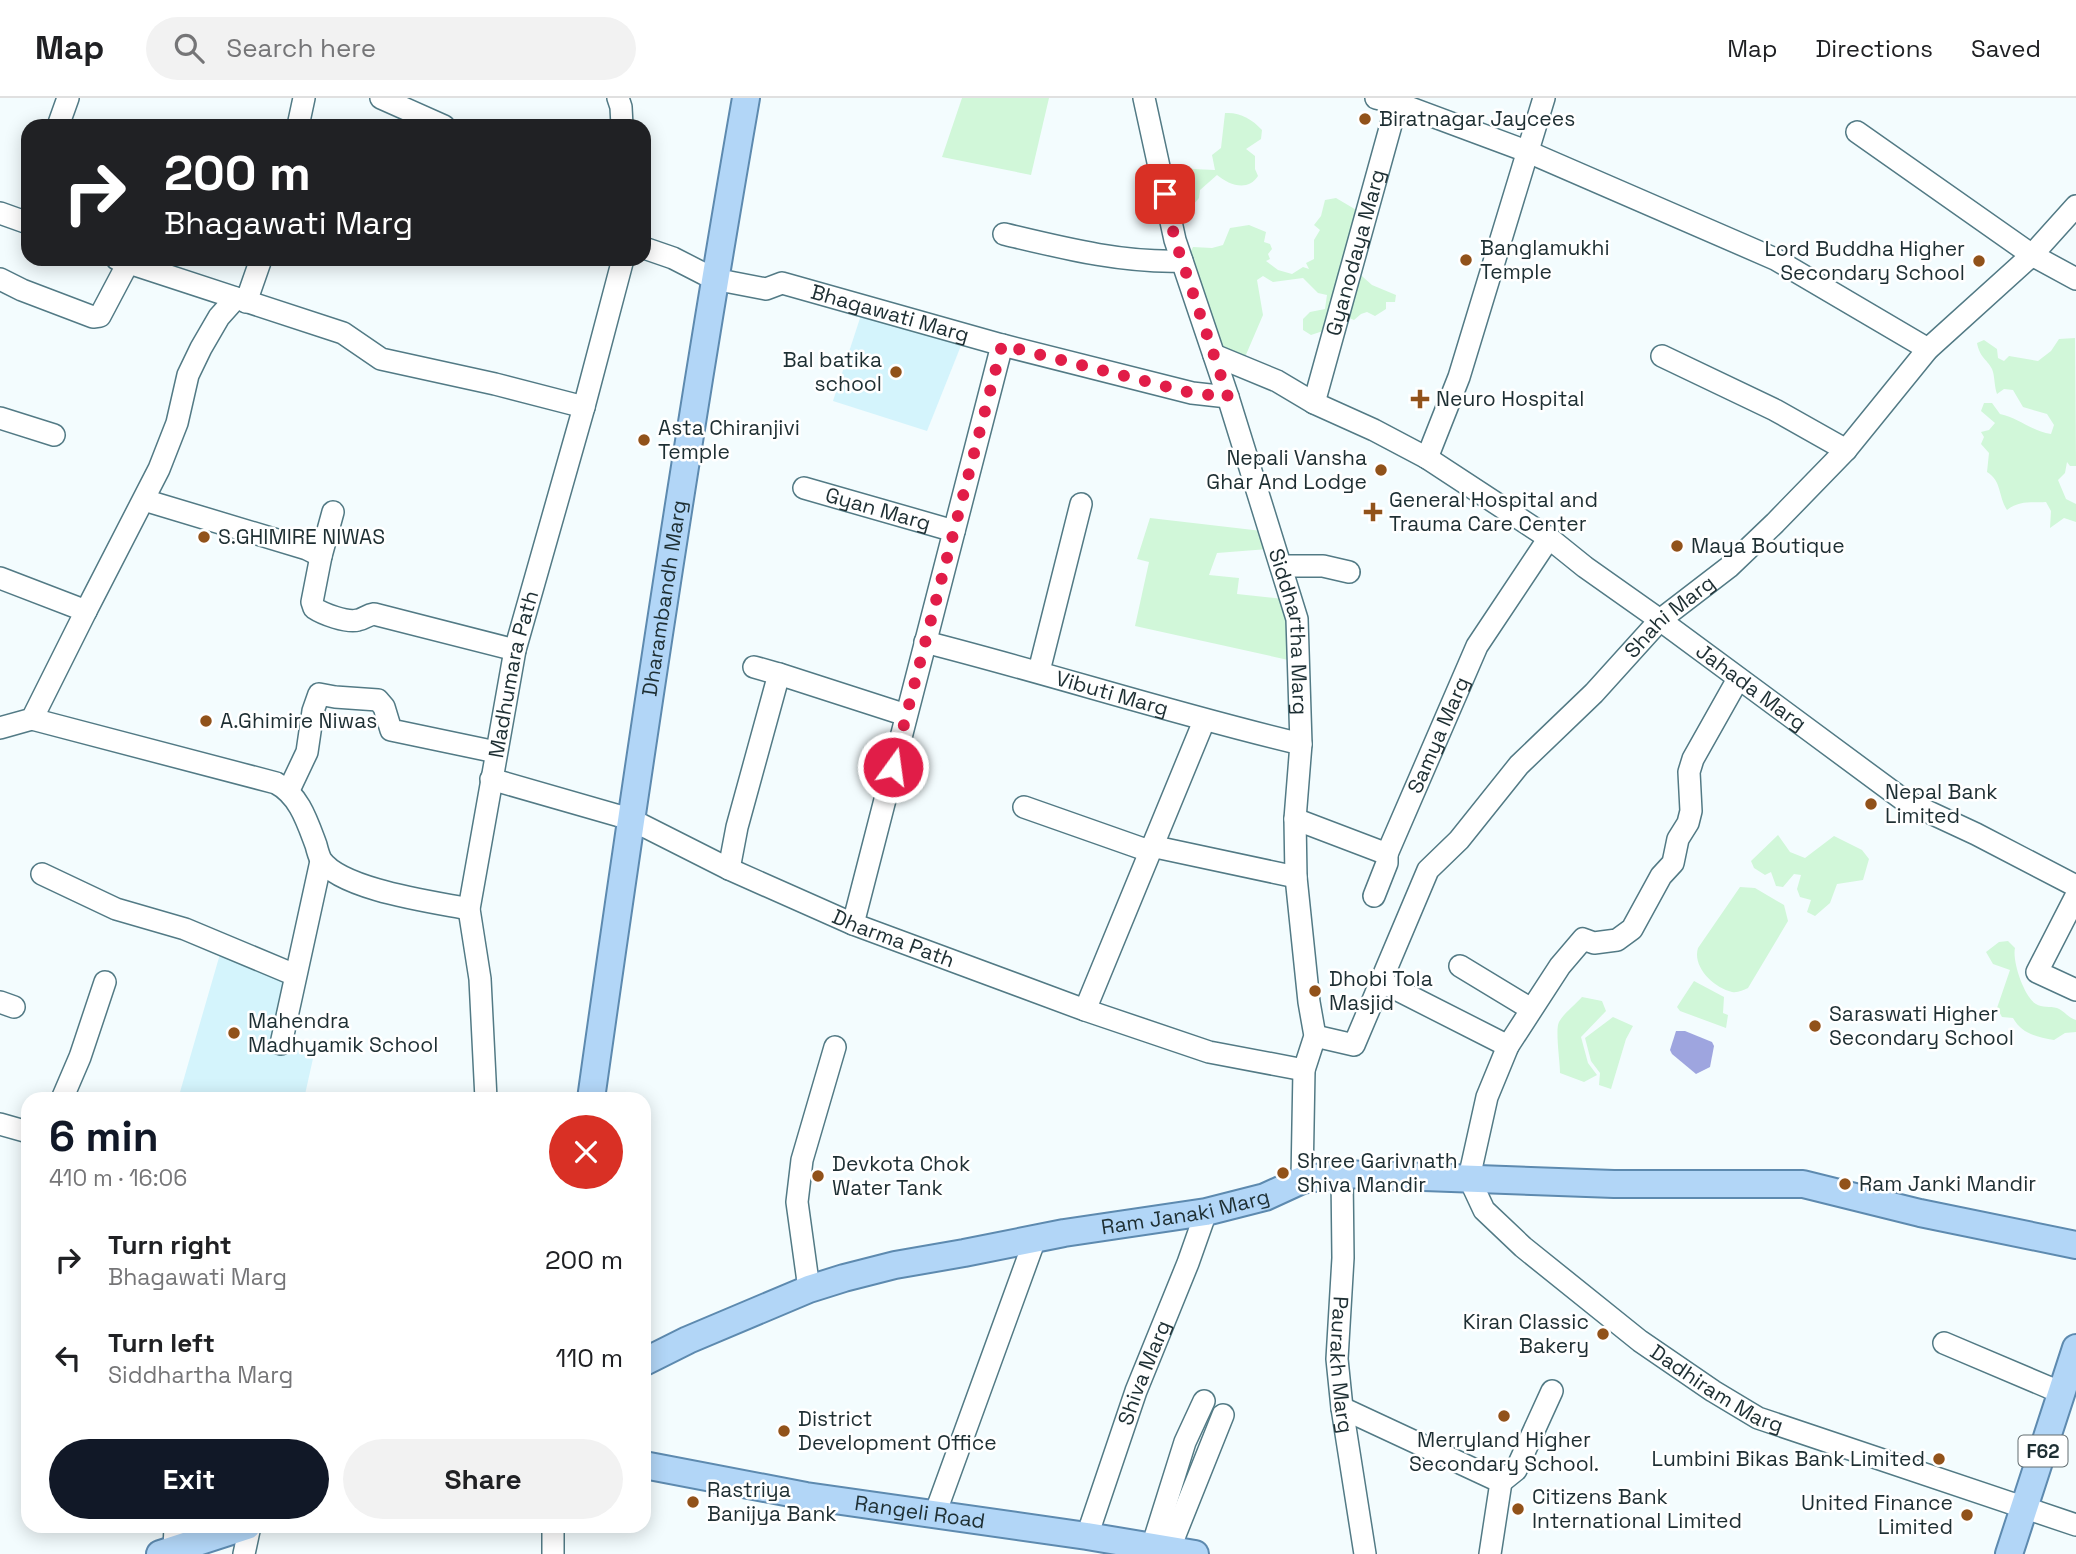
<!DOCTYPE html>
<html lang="en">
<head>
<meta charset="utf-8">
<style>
	:root { --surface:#fff; --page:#f2f2f2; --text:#202124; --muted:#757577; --line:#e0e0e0; --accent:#111827 }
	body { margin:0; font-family:"Space Grotesk",sans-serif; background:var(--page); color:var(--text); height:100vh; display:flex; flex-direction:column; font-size:26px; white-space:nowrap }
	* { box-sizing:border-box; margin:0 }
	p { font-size:23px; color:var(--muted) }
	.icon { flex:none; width:38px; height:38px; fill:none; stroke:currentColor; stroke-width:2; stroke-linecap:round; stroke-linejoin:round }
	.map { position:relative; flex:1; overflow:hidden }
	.panel { position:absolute; left:21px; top:994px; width:630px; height:441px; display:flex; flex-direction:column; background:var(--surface); border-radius:21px; box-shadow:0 4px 18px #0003 }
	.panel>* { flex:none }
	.guide { position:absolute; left:21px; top:21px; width:630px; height:147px; border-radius:21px; box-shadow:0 4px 18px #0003; background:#202124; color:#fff; overflow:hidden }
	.pin { position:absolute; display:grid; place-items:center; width:60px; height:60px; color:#fff; margin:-30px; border-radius:14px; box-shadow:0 4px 10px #0006 }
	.me { position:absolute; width:77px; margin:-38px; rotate:14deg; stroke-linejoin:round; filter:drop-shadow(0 0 5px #0008) }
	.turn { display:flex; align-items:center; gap:24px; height:147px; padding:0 28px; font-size:32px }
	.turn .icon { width:91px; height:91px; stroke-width:2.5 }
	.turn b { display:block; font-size:49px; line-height:60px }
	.round { display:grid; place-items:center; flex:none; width:74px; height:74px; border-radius:37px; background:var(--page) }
	.summary { display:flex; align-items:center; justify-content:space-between; height:119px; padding:0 28px }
	h1 { font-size:42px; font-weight:700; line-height:52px; color:var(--accent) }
	.button { display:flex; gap:14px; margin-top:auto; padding:14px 28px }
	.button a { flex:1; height:80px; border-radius:42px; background:var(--accent); color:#fff; font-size:28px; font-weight:700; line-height:80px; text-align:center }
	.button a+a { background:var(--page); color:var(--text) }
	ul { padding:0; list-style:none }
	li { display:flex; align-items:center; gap:21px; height:98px; padding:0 28px }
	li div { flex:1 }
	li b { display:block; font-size:26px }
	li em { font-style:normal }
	header { display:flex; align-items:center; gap:42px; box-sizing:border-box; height:98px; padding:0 35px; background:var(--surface); border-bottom:2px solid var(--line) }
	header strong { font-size:33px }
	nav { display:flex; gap:38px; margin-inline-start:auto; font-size:24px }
	.search { width:490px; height:63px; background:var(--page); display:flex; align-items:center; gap:18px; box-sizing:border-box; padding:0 24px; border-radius:38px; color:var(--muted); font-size:26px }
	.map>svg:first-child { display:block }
	.built { fill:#d4f4fc }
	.green { fill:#d1f7d9 }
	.water { fill:#9ea5df }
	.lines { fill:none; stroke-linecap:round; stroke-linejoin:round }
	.minor-casing { stroke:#527a85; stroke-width:24 }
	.major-casing { stroke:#5d8aaf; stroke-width:30 }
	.minor { stroke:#fff; stroke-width:21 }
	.major { stroke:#b2d6f7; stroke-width:26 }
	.route { stroke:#e11d48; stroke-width:12; stroke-dasharray:0 21.6 }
	.poi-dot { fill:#91521a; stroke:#fff; stroke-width:2.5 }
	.labels { text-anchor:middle; stroke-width:5; stroke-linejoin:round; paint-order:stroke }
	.shield { fill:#fff; stroke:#626d70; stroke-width:2 }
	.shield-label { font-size:19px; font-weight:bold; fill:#1e2f33 }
	.poi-label { font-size:21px; fill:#1e2f33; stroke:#fff; text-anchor:start }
	.street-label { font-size:21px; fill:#1e2f33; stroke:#fff }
</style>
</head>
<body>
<header>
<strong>Map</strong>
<div class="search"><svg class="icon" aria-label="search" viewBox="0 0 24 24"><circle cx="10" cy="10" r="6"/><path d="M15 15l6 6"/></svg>Search here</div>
<nav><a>Map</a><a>Directions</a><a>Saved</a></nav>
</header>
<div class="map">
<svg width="2076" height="1456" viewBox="0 0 2076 1456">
	<rect width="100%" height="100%" fill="#f3fcfe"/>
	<g class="built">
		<path d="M862,214l100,31 -35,88 -94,-30z"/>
		<path d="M220,856l67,24 -18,65 45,11 -10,45h-126z"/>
	</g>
	<g class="green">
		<path d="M962,0h87l-18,77 -89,-18z"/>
		<path d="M1225,15c15,-1 27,6 37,17l-1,9 -15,10 9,7v13l3,7c-10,16 -29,9 -41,-1l-17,15 -1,8 -13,15 -7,-4 -8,-17c3,-11 5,-21 16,-26l6,3 22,1 -3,-15 9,-7z"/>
		<path d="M1336,100l22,13 -3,14 -5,5 6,9 -10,23 26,23 24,10 -1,7h-9v7l-11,7 -8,-4 -6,2 -7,6 -10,-4 -18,14 -15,5 -8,-5v-11l7,-7 15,-3 2,-14 -9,-2 -15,-15 -30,4 -10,-6 -6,4 6,35 -18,42 -24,-9 -34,-89 6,-12 19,1 11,-3 7,-17 19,-3 17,7 -2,10 6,2 2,5 -4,5 2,5 -4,2 12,9 14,4 11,-7 6,2 -3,-6 8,-4v-19l6,-10 -6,-5 7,-9 4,-16z"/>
		<path d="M2075,240l1,128h-6l-3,-4 -2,11 -7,7 8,19 10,5v18l-12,-4 -14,10 1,-17 -5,-9c-15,1 -26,-2 -39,8 -9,-14 -5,-29 -20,-38l2,-19 -8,-9 3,-7 -3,-5 8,-2 6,-7 -14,-12 3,-8h8l8,11c19,4 31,17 51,20l3,-9 -7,-11 -24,-7 -10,-17 -9,-1 -7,5c-3,-8 -2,-18 -5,-25 -6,-11 -12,-11 -15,-26l7,-3 13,9 1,9 6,3 5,-5 29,5 13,-10 8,-12z"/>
		<path d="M1150,420l112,13 6,18 -51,4 -8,22 30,3 -2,16 48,5 8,62 -158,-35 14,-64 -12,-3z"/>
		<path d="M1778,737l12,17 15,6 29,-22 28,14 7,9 -6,21 -26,4 -7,19 -15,13 -8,-4 4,-12 -11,-3 -3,-8 4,-14 -7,-1 -11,13 -7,-1 -5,-14 -6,3 -11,-7 -3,-7z"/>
		<path d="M1740,789l15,1 29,17 4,16 -40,67c-5,2 -10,5 -16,4 -18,-4 -40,-25 -34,-44z"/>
		<path d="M2008,843l7,7c-3,13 9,49 21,56 6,4 14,2 21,4 8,3 11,10 19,12v12l-11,1 -11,7c-17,-3 -32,-6 -41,-22l-11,-1 -5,-9 13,-38 -17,-6 -7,-12 13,-10z"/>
		<path d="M1694,883l30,16 -1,16 5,2 -2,13 -46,-17 -3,-4z"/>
		<path d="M1582,899l20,4 4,10 -25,26 7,26 9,12 -13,7 -24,-9c0,-11 -5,-44 -1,-51 5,-9 16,-17 23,-25z"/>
		<path d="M1613,919l20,9 -7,13 -15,50 -12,-4 1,-12 -9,-12 -6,-23z"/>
	</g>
	<path class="water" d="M1676,933h9l27,11 2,4 -4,21 -14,7 -24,-20 -2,-4z"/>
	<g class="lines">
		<defs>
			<g id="minor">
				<path d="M381,0l63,28"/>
				<path d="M618,0l3,9 1,19"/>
				<path id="s1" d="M1144,0l31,142 53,157 69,222 4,125 -6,75 1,58 13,125 6,34 -11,34 -2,110"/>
				<path d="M1376,0l21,5 129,48 249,108 153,90"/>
				<path d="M58,28l10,-28"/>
				<path d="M298,28l6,-28"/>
				<path d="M1857,34l175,123 44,24"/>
				<path d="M0,115l28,10"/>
				<path d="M1004,136c59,14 117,29 178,27"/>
				<path id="s2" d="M644,150l29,10 41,21 52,10 16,-6 220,62 190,48 36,4"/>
				<path d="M117,161l226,74 38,26 114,25 89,23"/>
				<path d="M0,181l22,11 71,27 7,-1 28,-53"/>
				<path d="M246,204l15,-43"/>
				<path id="s3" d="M1214,257l63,26 37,22 60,27 53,28 122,80 36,29 75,53 245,181 71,33 100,52"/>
				<path d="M1662,258l113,54 71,40"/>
				<path id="s4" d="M1314,305l83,-300"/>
				<path d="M0,320l54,17"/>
				<path d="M1427,360l32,-81 85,-279"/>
				<path id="s5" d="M804,390l150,43"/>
				<path d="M144,402l163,49 14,7 -9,46 2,6c9,6 33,15 44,12 6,-1 9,-5 16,-6l141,36"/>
				<path d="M321,458l12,-44"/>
				<path d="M1281,468h42l26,6"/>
				<path d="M0,480l86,33 -54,108 -32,9"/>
				<path d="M86,513l73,-142 18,-46 11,-48 13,-27 18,-31 17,-19"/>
				<path id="s6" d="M925,544c126,32 249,72 376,102"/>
				<path d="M754,569l25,7"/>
				<path d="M1039,573l42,-167"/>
				<path id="s7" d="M1738,581l-45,80 -4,13 2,39 -3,12 -10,16 -5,24 -12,13 -29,53 -15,11 -23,3 -11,-4 -23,27 -52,80 -21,51 -18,81 15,32 39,37 117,94 73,50 45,27 318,107"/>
				<path d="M32,621l244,64c23,12 31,38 40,62 1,4 3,11 5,15 21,30 113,42 148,49"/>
				<path id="s8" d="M491,681l139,40 99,50 124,55 232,86 124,42 95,18"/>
				<path d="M289,692l18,-38 6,-41 6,-17 16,3 43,3 6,7 7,23 105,22"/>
				<path d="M1024,709l125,44"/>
				<path id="s9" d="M1295,721l92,35 90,-208 72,-108"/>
				<path d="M1151,748l145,31"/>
				<path d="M729,771l8,-42 42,-153 127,41"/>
				<path d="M42,776l74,35 69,20 110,46"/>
				<path d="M1374,798l13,-33v-9"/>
				<path d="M2076,798l-39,76 39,18"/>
				<path d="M853,826l149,-579"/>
				<path d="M1460,868l71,43"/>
				<path d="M1380,883l128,65"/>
				<path d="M0,904l14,5"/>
				<path d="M1085,912l119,-289"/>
				<path id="s10" d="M1315,938l39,9 74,-175 31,-30 60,-75 75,-72 66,-73 69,-53 46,-44 71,-73 82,-101 104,-94 44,-49"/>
				<path d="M281,946l40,-183"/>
				<path d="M62,1001l18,-42 25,-75"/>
				<path id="s11" d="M486,1001l-6,-120 -11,-70 46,-259 69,-243 39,-148"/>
				<path d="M0,1026l28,8"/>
				<path id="s12" d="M1342,1076l1,84 -6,101 5,49 23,146"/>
				<path d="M809,1191l-12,-87 5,-42 33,-113"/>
				<path d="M1944,1245l118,50"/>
				<path d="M1342,1310l159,74 -11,72"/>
				<path d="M1501,1384l15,-12 36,-79"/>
				<path d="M935,1416l100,-275"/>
				<path id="s13" d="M1087,1438l49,-145 52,-128 18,-51"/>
				<path d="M1152,1449l33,-105 19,-41"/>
				<path d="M174,1452l1,-24"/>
				<path d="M1169,1452l54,-135"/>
				<path d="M244,1456l6,-28"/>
				<path d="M553,1456v-28"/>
			</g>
			<g id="major">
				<path id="s14" d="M591,1001c47,-334 97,-668 155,-1001"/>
				<path id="s15" d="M644,1264l44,-22 121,-51 35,-11 51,-13 69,-12 100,-20 142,-21 59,-15 37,-17 40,-6 272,10h189l117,29 156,32"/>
				<path id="s16" d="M644,1367l162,31 281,40 108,18"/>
				<path d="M160,1456l87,-28"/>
				<path d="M2009,1456l67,-206"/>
			</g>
		</defs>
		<use href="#minor" class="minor-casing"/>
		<use href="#major" class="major-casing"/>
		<use href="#minor" class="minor"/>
		<use href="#major" class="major"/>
	</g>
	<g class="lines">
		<path class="route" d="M893,669l109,-422 190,48 36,4 -53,-157 -10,-46"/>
	</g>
	<g class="poi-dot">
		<circle cx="1365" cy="21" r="7"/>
		<circle cx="1466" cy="162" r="7"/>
		<circle cx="1979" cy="163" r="7"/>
		<circle cx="896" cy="274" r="7"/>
		<path d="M1416.5 290.5h7v7h7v7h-7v7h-7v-7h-7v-7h7z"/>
		<circle cx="644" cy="342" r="7"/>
		<circle cx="1381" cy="372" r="7"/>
		<path d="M1369.5 403.5h7v7h7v7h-7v7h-7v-7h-7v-7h7z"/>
		<circle cx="204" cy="439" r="7"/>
		<circle cx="1677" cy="448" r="7"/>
		<circle cx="206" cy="623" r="7"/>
		<circle cx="1871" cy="706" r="7"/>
		<circle cx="1315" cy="893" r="7"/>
		<circle cx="1815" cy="928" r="7"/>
		<circle cx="234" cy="935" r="7"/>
		<circle cx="1283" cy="1075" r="7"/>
		<circle cx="818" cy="1078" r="7"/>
		<circle cx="1845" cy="1086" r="7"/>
		<circle cx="1603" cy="1236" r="7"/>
		<circle cx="1504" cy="1318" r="7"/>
		<circle cx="784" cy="1333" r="7"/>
		<circle cx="1939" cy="1361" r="7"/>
		<circle cx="693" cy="1404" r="7"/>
		<circle cx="1518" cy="1411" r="7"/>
		<circle cx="1967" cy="1417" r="7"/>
	</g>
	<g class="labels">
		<rect class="shield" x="2018.5" y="1337.5" width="49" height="31" rx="5"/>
		<g class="shield-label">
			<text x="2043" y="1360">F62</text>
		</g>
		<g class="poi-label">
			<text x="1379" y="28">Biratnagar Jaycees</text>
			<text x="1480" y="157">Banglamukhi<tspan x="1480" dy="24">Temple</tspan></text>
			<text x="1965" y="158" text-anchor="end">Lord Buddha Higher<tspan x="1965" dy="24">Secondary School</tspan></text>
			<text x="882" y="269" text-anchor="end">Bal batika<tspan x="882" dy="24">school</tspan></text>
			<text x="1436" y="308">Neuro Hospital</text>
			<text x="658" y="337">Asta Chiranjivi<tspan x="658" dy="24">Temple</tspan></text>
			<text x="1367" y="367" text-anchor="end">Nepali Vansha<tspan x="1367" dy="24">Ghar And Lodge</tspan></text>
			<text x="1389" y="409">General Hospital and<tspan x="1389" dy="24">Trauma Care Center</tspan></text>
			<text x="218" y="446">S.GHIMIRE NIWAS</text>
			<text x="1691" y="455">Maya Boutique</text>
			<text x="220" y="630">A.Ghimire Niwas</text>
			<text x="1885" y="701">Nepal Bank<tspan x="1885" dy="24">Limited</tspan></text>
			<text x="1329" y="888">Dhobi Tola<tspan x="1329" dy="24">Masjid</tspan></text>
			<text x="1829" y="923">Saraswati Higher<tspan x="1829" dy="24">Secondary School</tspan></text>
			<text x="248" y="930">Mahendra<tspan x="248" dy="24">Madhyamik School</tspan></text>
			<text x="1297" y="1070">Shree Garivnath<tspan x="1297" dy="24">Shiva Mandir</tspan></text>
			<text x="832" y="1073">Devkota Chok<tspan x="832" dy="24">Water Tank</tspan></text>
			<text x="1859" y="1093">Ram Janki Mandir</text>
			<text x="1589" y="1231" text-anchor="end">Kiran Classic<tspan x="1589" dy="24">Bakery</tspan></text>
			<text x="798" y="1328">District<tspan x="798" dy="24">Development Office</tspan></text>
			<text x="1504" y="1349" text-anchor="middle">Merryland Higher<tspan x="1504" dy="24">Secondary School.</tspan></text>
			<text x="1925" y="1368" text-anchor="end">Lumbini Bikas Bank Limited</text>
			<text x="707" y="1399">Rastriya<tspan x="707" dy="24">Banijya Bank</tspan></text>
			<text x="1532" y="1406">Citizens Bank<tspan x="1532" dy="24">International Limited</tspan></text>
			<text x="1953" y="1412" text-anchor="end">United Finance<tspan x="1953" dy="24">Limited</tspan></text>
		</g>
		<g class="street-label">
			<text dy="7" stroke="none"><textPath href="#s4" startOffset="156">Gyanodaya Marg</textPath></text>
			<text dy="7" stroke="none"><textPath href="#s2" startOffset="259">Bhagawati Marg</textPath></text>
			<text dy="7" stroke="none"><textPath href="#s5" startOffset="77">Gyan Marg</textPath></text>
			<text dy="7" stroke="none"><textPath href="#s14" startOffset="506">Dharambandh Marg</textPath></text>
			<text dy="7" stroke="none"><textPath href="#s10" startOffset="581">Shahi Marg</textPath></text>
			<text dy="7" stroke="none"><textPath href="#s1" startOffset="555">Siddhartha Marg</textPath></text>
			<text dy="7" stroke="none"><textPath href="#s11" startOffset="430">Madhumara Path</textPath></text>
			<text dy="7" stroke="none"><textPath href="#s3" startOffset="634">Jahada Marg</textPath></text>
			<text dy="7" stroke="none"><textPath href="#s6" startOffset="194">Vibuti Marg</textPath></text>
			<text dy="7" stroke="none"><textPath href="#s9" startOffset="228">Samya Marg</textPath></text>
			<text dy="7" stroke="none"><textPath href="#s8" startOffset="434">Dharma Path</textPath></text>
			<text dy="7" stroke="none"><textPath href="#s15" startOffset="565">Ram Janaki Marg</textPath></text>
			<text dy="7" stroke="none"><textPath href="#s12" startOffset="191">Paurakh Marg</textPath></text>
			<text dy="7" stroke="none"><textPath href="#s13" startOffset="173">Shiva Marg</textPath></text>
			<text dy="7" stroke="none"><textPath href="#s7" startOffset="931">Dadhiram Marg</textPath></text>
			<text dy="7" stroke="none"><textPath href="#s16" startOffset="280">Rangeli Road</textPath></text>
		</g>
	</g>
</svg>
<div class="pin" style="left:1165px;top:96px;background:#d93025"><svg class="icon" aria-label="arrive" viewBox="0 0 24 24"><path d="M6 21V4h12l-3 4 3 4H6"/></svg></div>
<svg class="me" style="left:893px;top:669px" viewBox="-20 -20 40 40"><circle r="17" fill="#e11d48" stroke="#fff" stroke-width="3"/><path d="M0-11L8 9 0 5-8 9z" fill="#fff"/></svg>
<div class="guide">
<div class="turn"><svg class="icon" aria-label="right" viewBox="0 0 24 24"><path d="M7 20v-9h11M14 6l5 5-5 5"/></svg><div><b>200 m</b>Bhagawati Marg</div></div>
</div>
<section class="panel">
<div class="summary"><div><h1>6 min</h1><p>410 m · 16:06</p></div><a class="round" style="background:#d93025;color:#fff"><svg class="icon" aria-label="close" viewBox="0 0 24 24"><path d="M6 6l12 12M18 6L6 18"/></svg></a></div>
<ul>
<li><svg class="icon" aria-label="right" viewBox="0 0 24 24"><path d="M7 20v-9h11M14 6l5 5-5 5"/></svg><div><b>Turn right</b><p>Bhagawati Marg</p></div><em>200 m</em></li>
<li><svg class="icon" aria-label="left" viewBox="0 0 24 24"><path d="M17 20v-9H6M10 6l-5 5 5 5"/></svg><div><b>Turn left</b><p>Siddhartha Marg</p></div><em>110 m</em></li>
</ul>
<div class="button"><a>Exit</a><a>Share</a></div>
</section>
</div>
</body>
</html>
